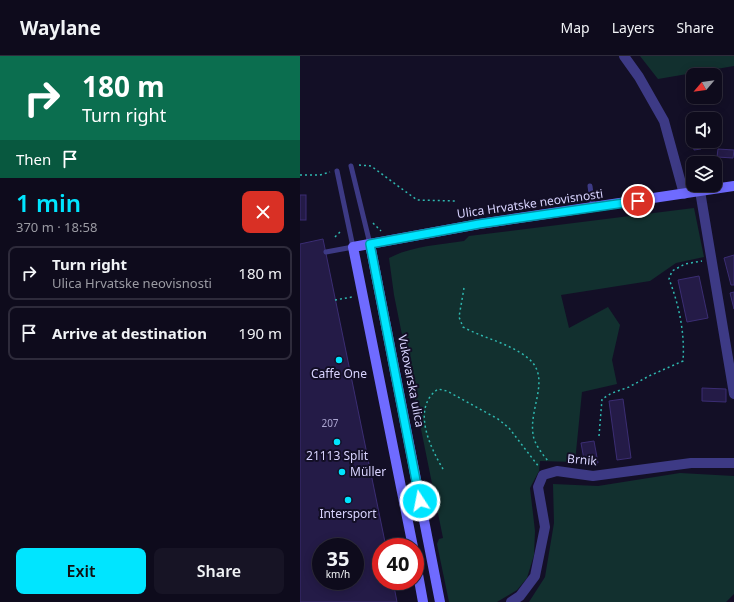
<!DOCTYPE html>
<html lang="en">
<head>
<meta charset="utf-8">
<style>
	:root { --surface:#0e0b1c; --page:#171425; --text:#f1f3f6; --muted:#9b9ba3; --line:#2e2b3b; --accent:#00e5ff }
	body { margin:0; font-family:"Noto Sans",sans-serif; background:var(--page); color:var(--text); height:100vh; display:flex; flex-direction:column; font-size:15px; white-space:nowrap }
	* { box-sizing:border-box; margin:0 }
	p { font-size:13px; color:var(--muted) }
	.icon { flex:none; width:22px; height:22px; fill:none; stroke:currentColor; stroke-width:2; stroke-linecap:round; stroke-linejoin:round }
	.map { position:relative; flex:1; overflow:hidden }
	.details { display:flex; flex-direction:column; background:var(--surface); width:300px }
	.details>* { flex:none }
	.banner { background:#0b6e4f; color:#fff; overflow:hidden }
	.needle { width:26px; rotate:241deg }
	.buttons { position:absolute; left:386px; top:12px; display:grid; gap:8px }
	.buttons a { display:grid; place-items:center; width:36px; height:36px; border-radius:8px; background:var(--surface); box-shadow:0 2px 10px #0003,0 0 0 1px var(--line); font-size:20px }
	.speed { position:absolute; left:12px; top:482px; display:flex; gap:8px; font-size:20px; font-weight:700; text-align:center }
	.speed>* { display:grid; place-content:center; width:52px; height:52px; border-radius:50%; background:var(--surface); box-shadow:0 2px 10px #0003,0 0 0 1px var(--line); line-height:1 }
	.speed small { font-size:10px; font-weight:400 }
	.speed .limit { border:6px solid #d22; background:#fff; color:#111 }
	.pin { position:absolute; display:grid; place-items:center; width:34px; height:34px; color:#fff; margin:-17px; border:2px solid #fff; border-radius:50%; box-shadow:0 1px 4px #0007 }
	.me { position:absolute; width:44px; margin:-22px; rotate:349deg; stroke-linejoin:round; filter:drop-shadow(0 0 3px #0008) }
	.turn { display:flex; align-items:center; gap:14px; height:84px; padding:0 16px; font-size:18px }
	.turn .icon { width:52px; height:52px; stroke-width:2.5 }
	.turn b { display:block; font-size:28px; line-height:34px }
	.then { display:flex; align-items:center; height:38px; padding:0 16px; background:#0003; gap:8px; font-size:15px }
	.round { display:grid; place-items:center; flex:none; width:42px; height:42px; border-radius:8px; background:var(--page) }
	.summary { display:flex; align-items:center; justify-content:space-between; height:68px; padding:0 16px }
	h1 { font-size:24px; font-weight:600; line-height:30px; color:var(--accent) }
	.action { display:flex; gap:8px; margin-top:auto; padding:8px 16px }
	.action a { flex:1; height:46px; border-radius:8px; background:var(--accent); color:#111; font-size:16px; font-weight:600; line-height:46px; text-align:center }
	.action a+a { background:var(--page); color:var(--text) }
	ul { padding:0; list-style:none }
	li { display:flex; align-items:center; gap:12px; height:54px; margin:0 8px 6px; padding:0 8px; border:2px solid var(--line); border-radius:8px }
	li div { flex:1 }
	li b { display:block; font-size:15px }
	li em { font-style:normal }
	header { display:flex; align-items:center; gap:24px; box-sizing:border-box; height:56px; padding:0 20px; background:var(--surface); border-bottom:1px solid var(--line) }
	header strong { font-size:19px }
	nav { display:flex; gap:22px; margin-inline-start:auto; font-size:14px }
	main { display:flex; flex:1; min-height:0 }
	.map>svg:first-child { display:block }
	.green { fill:#12302f }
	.building { fill:#241b47; stroke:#3b2d73; fill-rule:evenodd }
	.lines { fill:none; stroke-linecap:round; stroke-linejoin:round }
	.path { stroke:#2fb8b0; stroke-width:1.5; stroke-dasharray:2 3; stroke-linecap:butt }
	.lane { stroke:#3d3a85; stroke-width:5 }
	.street { stroke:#3d3a85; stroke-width:10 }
	.secondary { stroke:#6f6bff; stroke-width:10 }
	.route-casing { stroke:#0095a6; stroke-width:10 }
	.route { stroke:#00e5ff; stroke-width:7 }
	.poi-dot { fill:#00e5ff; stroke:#130f26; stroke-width:1.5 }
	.labels { text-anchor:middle; stroke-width:4; stroke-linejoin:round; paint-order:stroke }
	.number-label { font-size:10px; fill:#aca6d1 }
	.street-label { font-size:12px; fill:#d9d4ff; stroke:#130f26 }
	.poi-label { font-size:12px; fill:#d9d4ff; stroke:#130f26 }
</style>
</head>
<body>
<header>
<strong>Waylane</strong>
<nav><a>Map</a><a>Layers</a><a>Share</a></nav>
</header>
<main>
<section class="details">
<div class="banner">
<div class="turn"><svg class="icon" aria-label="right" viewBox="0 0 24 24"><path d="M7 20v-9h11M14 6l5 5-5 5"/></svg><div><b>180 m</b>Turn right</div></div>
<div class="then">Then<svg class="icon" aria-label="arrive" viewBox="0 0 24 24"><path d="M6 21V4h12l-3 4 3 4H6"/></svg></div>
</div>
<div class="summary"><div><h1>1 min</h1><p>370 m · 18:58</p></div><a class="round" style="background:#d93025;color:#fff"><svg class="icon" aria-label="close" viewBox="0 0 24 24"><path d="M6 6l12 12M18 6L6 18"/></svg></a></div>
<ul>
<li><svg class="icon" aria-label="right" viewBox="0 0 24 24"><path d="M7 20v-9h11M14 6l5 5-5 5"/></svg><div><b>Turn right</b><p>Ulica Hrvatske neovisnosti</p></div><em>180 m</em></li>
<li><svg class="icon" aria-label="arrive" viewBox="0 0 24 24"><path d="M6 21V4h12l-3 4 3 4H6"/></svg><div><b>Arrive at destination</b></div><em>190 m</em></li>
</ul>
<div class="action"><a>Exit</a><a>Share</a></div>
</section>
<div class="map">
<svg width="434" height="546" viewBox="0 0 434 546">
	<rect width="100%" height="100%" fill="#130f26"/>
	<g class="green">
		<path d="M340,0h94v10l-76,13z"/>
		<path d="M394,152l10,49 -28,6 -26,18 -89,14 8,33 39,-21 12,18 -8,35 5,24 -35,8 -7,70 -35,-1 -1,10 -9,17 5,43 -1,24 -7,23 -10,12 -20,12h-48l-12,-58 2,-5 4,-1 -49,-243 -5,-37c23,-12 50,-13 75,-17l5,-5z"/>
		<path d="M380,417l54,3v118l-8,8h-197l16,-25 9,-54 -1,-39 45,2z"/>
	</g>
	<g class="building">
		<path d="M412,58v5h-15l-1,-3z"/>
		<path d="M393,75v10h7l1,8 -7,1 -3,-18z"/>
		<path d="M418,93l16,1 -1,8 -16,-1z"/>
		<rect x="0" y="139" width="6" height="25"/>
		<path d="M23,183l63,308h-5v34h12l4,21h-97v-358zM21,491h34v34h-34z"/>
		<path d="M434,199v30h-3l-7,-27z"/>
		<path d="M399,220l9,42 -21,4 -9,-42z"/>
		<path d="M434,236v17l-4,-16z"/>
		<path d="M402,332l24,1v13l-24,-1z"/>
		<path d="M323,343l8,59 -14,2 -8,-59z"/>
		<path d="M294,385l4,22 -13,2 -4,-22z"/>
	</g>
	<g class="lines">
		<g class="path">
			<path d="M59,109l12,1 46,34 38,1"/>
			<path d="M0,119h20l10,-3"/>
			<path d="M73,167l8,8"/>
			<path d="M35,181l7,-7"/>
			<path d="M164,232l-5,29 4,10c22,12 47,16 66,32 22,19 0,49 4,75 1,10 10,21 16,28"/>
			<path d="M35,244l17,-3"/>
			<path d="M299,380l3,-37 10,-6 17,-6 20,-11 34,-15c2,-28 -4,-56 -14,-82l3,-8 13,-7 17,-3"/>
			<path d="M143,413c-13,-22 -32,-61 -5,-80l9,2 51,28 11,9 30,39"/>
		</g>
		<g class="lane">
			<path d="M51,110l19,78"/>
			<path d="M290,130l3,22"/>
			<path d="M26,196l27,-5 -16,-76"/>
		</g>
		<g class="street">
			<path d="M324,0l15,21 25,44 20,73"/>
			<path d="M400,135l34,203"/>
			<path d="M211,546l9,-6 15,-20 10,-49 -7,-40 5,-12 14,-4 36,5 98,-13h43"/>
		</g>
		<g class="secondary">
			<path d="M70,188l70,358"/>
			<path d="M113,491l-60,-300 126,-23 255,-38"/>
			<path d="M115,502l8,44"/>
		</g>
	</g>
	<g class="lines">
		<defs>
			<path id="route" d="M120,445l-50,-257 109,-20 159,-23"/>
		</defs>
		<use href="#route" class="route-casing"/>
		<use href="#route" class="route"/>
	</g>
	<g class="poi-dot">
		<circle cx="39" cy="304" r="4"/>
		<circle cx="37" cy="386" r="4"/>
		<circle cx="42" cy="416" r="4"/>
		<circle cx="48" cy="444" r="4"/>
	</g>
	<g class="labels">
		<g class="number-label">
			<text x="30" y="371">207</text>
		</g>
		<g class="street-label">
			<text transform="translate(230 148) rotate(-8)" y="4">Ulica Hrvatske neovisnosti</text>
			<text transform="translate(111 325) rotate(79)" y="4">Vukovarska ulica</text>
			<text transform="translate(282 404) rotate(5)" y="4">Brnik</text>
		</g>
		<g class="poi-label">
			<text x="39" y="322">Caffe One</text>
			<text x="37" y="404">21113 Split</text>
			<text x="50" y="420" text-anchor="start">Müller</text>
			<text x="48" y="462">Intersport</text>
		</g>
	</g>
</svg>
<div class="buttons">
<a><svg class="needle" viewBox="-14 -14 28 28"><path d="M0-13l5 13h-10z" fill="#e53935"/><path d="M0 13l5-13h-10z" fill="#9b9ba3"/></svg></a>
<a><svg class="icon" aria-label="sound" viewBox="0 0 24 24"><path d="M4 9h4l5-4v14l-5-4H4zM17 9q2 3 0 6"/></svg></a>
<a><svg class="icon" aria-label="layers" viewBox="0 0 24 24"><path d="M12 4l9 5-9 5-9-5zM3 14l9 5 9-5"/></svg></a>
</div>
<div class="speed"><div>35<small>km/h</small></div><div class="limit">40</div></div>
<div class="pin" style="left:338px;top:145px;background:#d93025"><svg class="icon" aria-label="arrive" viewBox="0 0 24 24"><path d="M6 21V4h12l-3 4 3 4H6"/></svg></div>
<svg class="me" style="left:120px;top:445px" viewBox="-20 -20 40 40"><circle r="17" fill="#00e5ff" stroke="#fff" stroke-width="3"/><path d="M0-11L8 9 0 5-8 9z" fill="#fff"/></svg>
</div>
</main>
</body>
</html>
